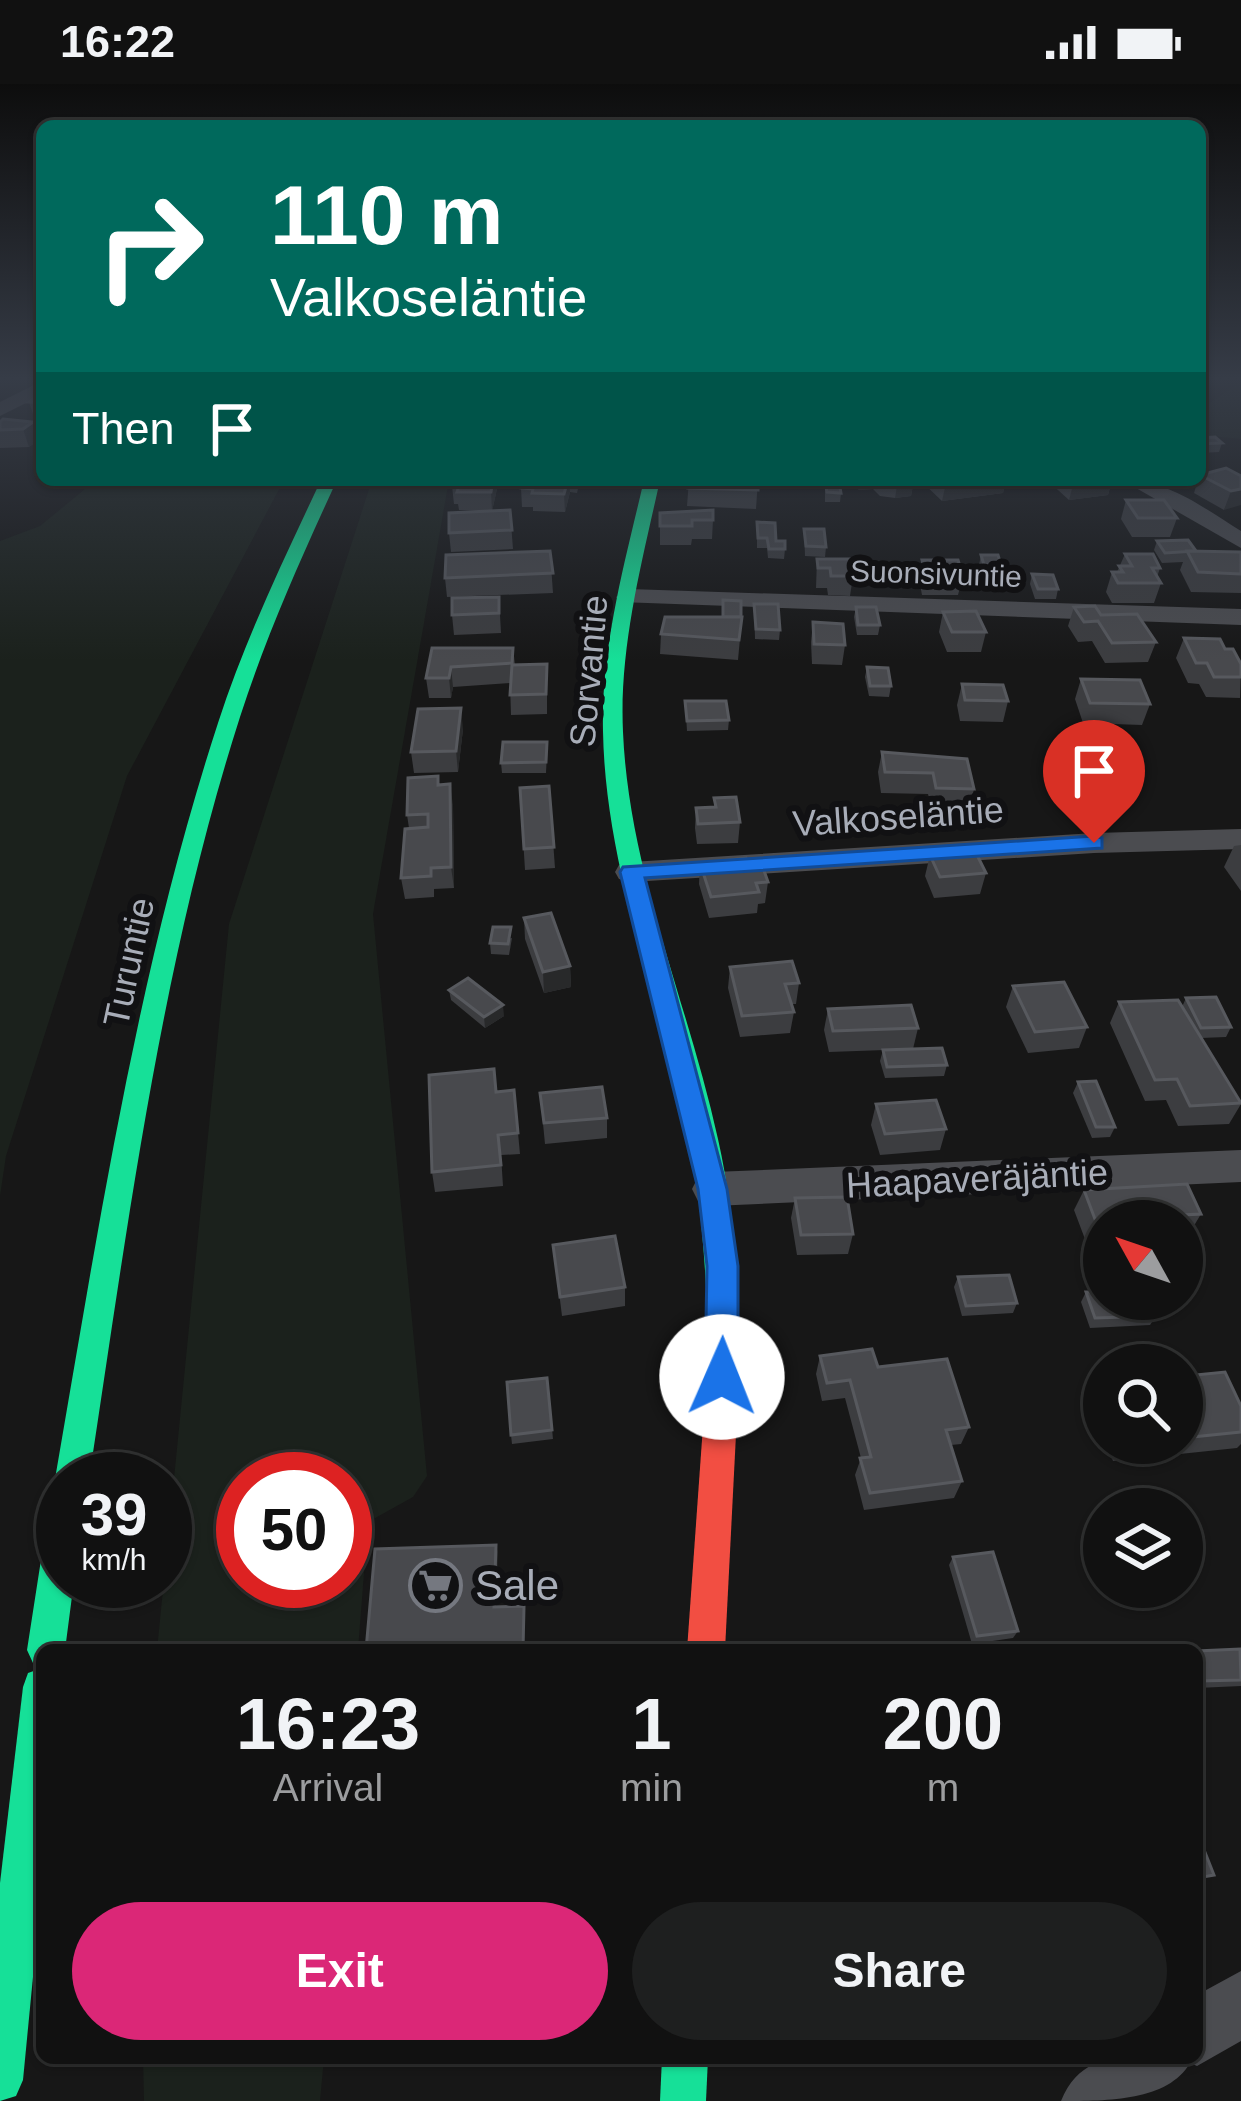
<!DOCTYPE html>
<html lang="en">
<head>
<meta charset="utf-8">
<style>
	:root { --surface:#111; --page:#1e1f1f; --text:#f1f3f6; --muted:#9c9d9f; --line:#303131; --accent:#db2777 }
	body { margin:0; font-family:Arial,sans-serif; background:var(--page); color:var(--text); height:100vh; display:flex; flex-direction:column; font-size:45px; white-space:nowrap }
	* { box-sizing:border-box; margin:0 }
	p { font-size:39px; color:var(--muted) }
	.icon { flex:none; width:66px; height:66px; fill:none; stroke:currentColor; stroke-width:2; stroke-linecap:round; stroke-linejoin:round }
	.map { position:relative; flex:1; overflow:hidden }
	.panel { position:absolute; left:36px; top:1560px; width:1167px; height:420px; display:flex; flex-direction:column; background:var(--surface); border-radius:18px; box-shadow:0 3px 9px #0004,0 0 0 3px var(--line) }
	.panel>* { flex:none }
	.hud { position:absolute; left:36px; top:36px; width:1170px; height:366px; border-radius:18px; box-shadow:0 3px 9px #0004,0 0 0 3px var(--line); background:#00695c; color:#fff; overflow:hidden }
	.needle { width:78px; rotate:310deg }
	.fabs { position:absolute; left:1083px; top:1116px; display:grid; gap:24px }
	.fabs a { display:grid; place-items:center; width:120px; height:120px; border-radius:50%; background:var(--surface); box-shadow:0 3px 9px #0004,0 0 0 3px var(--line); font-size:60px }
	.speed { position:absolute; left:36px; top:1368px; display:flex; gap:24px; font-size:60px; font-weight:700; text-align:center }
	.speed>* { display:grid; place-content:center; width:156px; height:156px; border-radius:50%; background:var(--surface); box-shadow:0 3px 9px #0004,0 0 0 3px var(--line); line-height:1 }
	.speed small { font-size:30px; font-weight:400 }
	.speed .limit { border:18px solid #d22; background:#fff; color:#111 }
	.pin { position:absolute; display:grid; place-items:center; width:102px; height:102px; color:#fff; margin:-123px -51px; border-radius:50% 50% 50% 0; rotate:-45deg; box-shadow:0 0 12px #0007 }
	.pin .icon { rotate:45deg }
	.me { position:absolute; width:132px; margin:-66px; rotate:1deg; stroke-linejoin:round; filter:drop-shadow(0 0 9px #0008) }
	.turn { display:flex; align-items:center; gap:42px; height:252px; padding:0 36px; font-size:54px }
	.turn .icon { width:156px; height:156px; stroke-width:2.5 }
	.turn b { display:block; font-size:84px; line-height:102px }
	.then { display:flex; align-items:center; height:114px; padding:0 36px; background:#0003; gap:24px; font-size:45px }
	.eta { display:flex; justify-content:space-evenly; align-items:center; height:204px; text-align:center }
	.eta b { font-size:72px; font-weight:600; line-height:84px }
	.action { display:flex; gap:24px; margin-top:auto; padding:24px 36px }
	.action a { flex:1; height:138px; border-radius:72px; background:var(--accent); color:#fff; font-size:48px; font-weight:600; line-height:138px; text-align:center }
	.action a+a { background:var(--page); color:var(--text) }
	.status { display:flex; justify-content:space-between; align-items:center; height:84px; padding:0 60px; background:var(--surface); direction:ltr }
	.status svg { height:33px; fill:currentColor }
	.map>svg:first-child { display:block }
	.green { fill:#1b211c; fill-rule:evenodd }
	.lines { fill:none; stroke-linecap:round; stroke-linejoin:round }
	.street { fill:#4b4c50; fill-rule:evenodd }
	.fast { fill:#16e098; fill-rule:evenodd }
	.jam { fill:#f24e42; fill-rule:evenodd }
	.wall { fill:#3c3d40 }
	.shaded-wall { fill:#28292a }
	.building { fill:#48494d; stroke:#57595e; stroke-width:3 }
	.route { fill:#1a73e8; stroke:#114b97; stroke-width:3 }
	.labels { text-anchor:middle; stroke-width:12; stroke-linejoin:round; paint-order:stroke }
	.far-street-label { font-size:30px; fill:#a8adb8; stroke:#111113 }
	.street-label { font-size:36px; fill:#a8adb8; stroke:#111113 }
	.near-poi-label { font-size:42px; fill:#a8adb8; stroke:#111113; text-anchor:start }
</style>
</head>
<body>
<div class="status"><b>16:22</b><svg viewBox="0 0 49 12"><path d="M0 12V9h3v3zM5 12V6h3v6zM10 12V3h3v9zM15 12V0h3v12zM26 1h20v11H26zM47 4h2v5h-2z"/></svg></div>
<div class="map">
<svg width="1241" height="2017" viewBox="0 0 1241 2017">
	<rect width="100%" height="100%" fill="#171717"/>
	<g class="green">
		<path d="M1241,297v58l-41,-4v-25z"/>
		<path d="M96,396h188l-157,296 -121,380 -6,40v-655l40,-15z"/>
		<path d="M372,396h77l-76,434 54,562 -14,21 -45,25 -10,128h-201l72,-726zM243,1395h102v102h-102z"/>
		<path d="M143,1974h181l-4,43h-176z"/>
	</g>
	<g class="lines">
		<g class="street">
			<path d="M42,297v14l-42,21v-14z"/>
			<path d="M1122,396c47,0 80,27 119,51v17z"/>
			<path d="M629,505l612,20v16l-621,-23 -4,-5z"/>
			<path d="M1241,745v20l-147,4 -463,29 -12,-3 -4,-7 4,-7 12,-3 463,-29z"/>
			<path d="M1241,1066v32l-528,24 -15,-5 -6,-12 6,-12 15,-5z"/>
			<path d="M1241,1887v70l-44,25 -7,-3c-22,38 -82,38 -129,38 24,-59 82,-43 136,-43v-63z"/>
		</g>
		<g class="fast">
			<path d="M321,396h16c-36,78 -71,156 -97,237 -79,246 -112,507 -151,762h-26v13l-8,-13c44,-254 83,-511 163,-756 27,-84 66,-164 103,-243z"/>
			<path d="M644,396h16c-18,82 -41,167 -37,252 6,140 65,271 95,407 16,71 20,144 22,217l-5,10 -11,4 -11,-4 -5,-10c-1,-92 -8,-181 -30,-270 -30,-117 -73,-233 -75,-355 -2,-85 22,-169 41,-251z"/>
			<path d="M63,1432v65h11l-9,69h-23v17l-9,-4 -6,-13 18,-116 5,-12z"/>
			<path d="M42,1584v216l-19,196 -7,16 -16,5v-218l23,-196 5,-14z"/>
			<path d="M662,1974h46l-2,43h-46z"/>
		</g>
		<path class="jam" d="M724,1258l11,4 5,10 -15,294h-38l21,-294 5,-10z"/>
	</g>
	<g class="wall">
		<path d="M42,309v27h-7l-6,-18z"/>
		<path d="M0,338h33l6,18 -10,7 -29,1z"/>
		<path d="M1200,354l22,5 -3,9 -19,1z"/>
		<path d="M1200,391l41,1 -17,34 -30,-17 4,-13h2z"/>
		<path d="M454,396h45l-7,31 -33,-1 -1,-6h-4l-2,-18z"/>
		<path d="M523,396h57l-3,13 -7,-1 -5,20 -32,-1v-4h-11l-1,-19z"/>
		<path d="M689,396h69l-2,29 -69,-3z"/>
		<path d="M850,396h64l-3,16 -16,2 -15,-2 -7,-7 -14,1z"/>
		<path d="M920,396h86l-3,13 -61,8z"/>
		<path d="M1047,396h65l-4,15 -39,5z"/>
		<path d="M825,398l16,11 -1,9h-15z"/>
		<path d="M1126,416l51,18 -7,19h-38l-11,-18z"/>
		<path d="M510,426l3,39 -62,3 -2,-19z"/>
		<path d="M660,429l53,7 -1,19h-20l-1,6h-31z"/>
		<path d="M757,438l28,27 -1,10 -16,-1 -1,-10h-10z"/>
		<path d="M804,445l22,18 -1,10 -20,-1z"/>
		<path d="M1157,457l39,10 45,1v41l-50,-1 -11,-22 3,-8 -21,1 -8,-13z"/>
		<path d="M550,467l3,42 -106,4 -2,-19z"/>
		<path d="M1125,470l35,14 -3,9 4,6 -7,20h-42l-6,-11 6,-20h5z"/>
		<path d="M981,471l20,10 -2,10 -17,-1 -3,-9z"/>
		<path d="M817,475l36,17 -3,20 -22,-1 -1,-7h-11z"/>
		<path d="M922,476l41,16 -5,19h-36l-3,-16z"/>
		<path d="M1032,490l26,15 -2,10h-21l-5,-15z"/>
		<path d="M499,513l2,36 -47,2 -2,-20z"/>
		<path d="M754,520l26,26 -1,10 -24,-1z"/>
		<path d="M856,523l24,18 -2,10h-21l-3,-18z"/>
		<path d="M1074,523l27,8 55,27 -8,20 -43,1 -13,-22 -14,1 -10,-16z"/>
		<path d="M943,528l43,20 -5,20h-34l-8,-20z"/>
		<path d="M742,533l-4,43 -78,-6 1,-20z"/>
		<path d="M813,538l32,23 -3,20 -30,-1 -1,-22z"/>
		<path d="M1184,554l41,11 16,15 -1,34 -34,-1 -7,-13 -11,-1 -12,-25z"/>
		<path d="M432,564h81l2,17 32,-1v50l-36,1 -1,-32 -57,4 -2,11h-22l-3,-20z"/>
		<path d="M867,583l24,19 -2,11 -20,-1 -4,-19z"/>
		<path d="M1081,595l69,25 -8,21 -59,-2 -8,-24z"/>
		<path d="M962,600l46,17 -5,21 -43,-1 -3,-16z"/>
		<path d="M685,617l44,19 -1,10 -41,1z"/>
		<path d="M463,645l-5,43 -44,1 -3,-21z"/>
		<path d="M547,668l-1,21h-44l-1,-10z"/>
		<path d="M882,668l92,37 -5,21 -37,-1 -4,-15 -47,-1 -3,-21z"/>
		<path d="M439,701l14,20 1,83 -20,1v8l-29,2 -4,-21 8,-50 -2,-13z"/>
		<path d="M549,702l6,82 -30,2 -5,-82z"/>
		<path d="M714,714l26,24 -2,21 -41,1 -2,-16 1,-20 18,-1z"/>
		<path d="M1241,761v46l-17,-24 10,-21z"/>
		<path d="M930,771l56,18 -6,21 -46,4 -9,-22z"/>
		<path d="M700,779l49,4 19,15 -3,21 -7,1 -1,9 -48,5 -10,-34z"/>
		<path d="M524,834l46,48 1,21 -27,6 -19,-54z"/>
		<path d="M512,854l-3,17 -18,-1 -1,-11z"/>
		<path d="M730,883l69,16 -3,21h-5l3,8 -4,21 -50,4 -12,-49z"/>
		<path d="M1013,902l74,41 -8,21 -51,5 -22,-46z"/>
		<path d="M449,906l55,26 -19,12 -34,-28z"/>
		<path d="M1186,914l45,29 -5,10 -25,1 40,66 -12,20 -51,2 -12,-26 -21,1 -35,-78 9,-21 63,5z"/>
		<path d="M828,925l90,19 -5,21 -84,3 -5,-22z"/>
		<path d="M883,966l64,15 -3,11 -59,2 -5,-17z"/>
		<path d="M1078,998l37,45 -5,10 -18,1 -19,-45z"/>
		<path d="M514,1006l6,64 -19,1 2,31 -68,6 -3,-20 64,-80z"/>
		<path d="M540,1009l67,25v20l-62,6z"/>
		<path d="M876,1020l70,25 -6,21 -60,5 -9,-30z"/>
		<path d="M1084,1106l117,24 -12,20h-7v-13h-78v33l-13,1 -17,-45z"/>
		<path d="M795,1114l58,36 -5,20 -51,1 -6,-37z"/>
		<path d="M553,1161l72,42v19l-63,10z"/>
		<path d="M958,1193l59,26 -4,10 -51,3 -8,-29z"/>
		<path d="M1086,1208l70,24 -6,9 -60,3 -9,-26z"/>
		<path d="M820,1272l58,11 91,60 -8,17 -10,1 11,36 -8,17 -90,12 -9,-35 6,-17 -16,-60 -23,3 -6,-27z"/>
		<path d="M1182,1282l4,10 55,30v38l-4,4 -124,13 -7,-18h76z"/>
		<path d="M1104,1287v68l-19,-49 11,-18z"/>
		<path d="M547,1294l6,61 -41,5 -1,-9z"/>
		<path d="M953,1473l65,74 -5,7 -41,6 -23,-79z"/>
		<path d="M1197,1567l44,1v34l-44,2z"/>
	</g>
	<g class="shaded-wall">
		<path d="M33,338l6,18 -10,7 -6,-18z"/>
		<path d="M493,396h6l-7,31 -1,-19z"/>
		<path d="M568,396h1l1,12 -5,20 -1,-18z"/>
		<path d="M860,396h15l-2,9 -14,1z"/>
		<path d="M898,396h16l-3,16 -16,2z"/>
		<path d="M965,396h41l-3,13 -61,8 4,-18z"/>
		<path d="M1086,396h26l-4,15 -39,5 5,-19z"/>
		<path d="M1241,405v16l-17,5 7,-19z"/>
		<path d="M451,583l2,20 -2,11 -2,-20z"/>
		<path d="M461,624l2,21 -5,43 -2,-21z"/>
		<path d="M450,700l3,21 1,83 -3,-21z"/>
		<path d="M570,882l1,21 -27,6 -1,-21z"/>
		<path d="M503,921l1,11 -19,12 -1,-11z"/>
		<path d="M496,1461l2,7 -2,62 -2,-7z"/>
	</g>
	<g class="building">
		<path d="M42,309v10l-13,-1z"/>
		<path d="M3,335l30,3 -10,7 -23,1v-8z"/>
		<path d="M1215,353l7,6 -22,1v-6z"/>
		<path d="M1226,384l15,8v13l-10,2 -31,-16z"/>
		<path d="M454,396h39l-2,12h-34l2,-6h-7z"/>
		<path d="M523,396h45l-4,14 -32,-1 1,-4 -12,-1z"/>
		<path d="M689,396h69v10l-70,-2z"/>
		<path d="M825,398h14l2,11 -14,-1z"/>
		<path d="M1126,416h38l13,18h-39z"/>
		<path d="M510,426l2,20 -63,3v-20z"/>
		<path d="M713,426v10h-21v6h-32v-13z"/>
		<path d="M757,438l18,1 1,18h9v8h-16l-2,-11h-9z"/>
		<path d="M804,445h20l2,18 -20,-1z"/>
		<path d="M1188,456l8,11 -31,2 -8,-12z"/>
		<path d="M550,467l3,22 -108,5 1,-23z"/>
		<path d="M1187,467l54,1v22l-43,-2z"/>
		<path d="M1125,470h28l7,14h-8l9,15h-43l-6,-11h11l-4,-6h13z"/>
		<path d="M981,471h17l3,10h-17z"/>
		<path d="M817,475h33l3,17h-22l-1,-8h-12z"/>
		<path d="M922,476h36l5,16 -37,-1z"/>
		<path d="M1032,490l21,1 5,14h-20z"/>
		<path d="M499,513v16l-47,2v-17z"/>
		<path d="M723,516l18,1v16h-18z"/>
		<path d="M754,520h24l2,26 -24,-1z"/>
		<path d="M1095,522l6,9 36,-1 19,28 -44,1 -14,-22 -14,1 -10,-15z"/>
		<path d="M856,523h20l4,18h-22z"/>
		<path d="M976,527l10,21h-34l-9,-20z"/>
		<path d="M665,533h77l-3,23 -78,-6z"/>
		<path d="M813,538l30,2 2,21 -31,-1z"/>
		<path d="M1184,554l36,1 5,10h8l8,15v13h-27l-7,-14h-11z"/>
		<path d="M432,564h81l-1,15 -61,4 -2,11h-23z"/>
		<path d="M547,580l-1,30 -36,1 2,-30z"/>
		<path d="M867,583l21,1 3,18h-21z"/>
		<path d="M1081,595l59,1 10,24 -60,-1z"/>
		<path d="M962,600l41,1 5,16 -43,-1z"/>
		<path d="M685,617h41l3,19 -42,1z"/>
		<path d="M461,624l-5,43 -45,1 7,-43z"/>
		<path d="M503,658h44l-1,20 -45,1z"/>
		<path d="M882,668l85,7 7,30 -38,-1 -3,-15 -48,-1z"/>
		<path d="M438,692v9l12,-1 1,83 -20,1v8l-30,2 4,-49 23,-2v-13l-21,1 1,-37z"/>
		<path d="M549,702l5,61 -30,2 -4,-61z"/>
		<path d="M736,713l4,25 -42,2 -2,-16 20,-1 -2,-9z"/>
		<path d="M975,767l11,22 -46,4 -10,-22z"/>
		<path d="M746,774l3,9 13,-2 6,17 -12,1 3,9 -48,5 -11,-34z"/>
		<path d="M551,829l19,53 -27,6 -19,-54z"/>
		<path d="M493,843h18l-3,17 -18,-1z"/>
		<path d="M792,877l7,22 -14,1 9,28 -52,4 -12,-49z"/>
		<path d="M468,894l35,27 -19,12 -35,-27z"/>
		<path d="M1064,898l23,45 -52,5 -22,-46z"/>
		<path d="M1216,913l15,30 -30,1 -15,-30z"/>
		<path d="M1178,916l63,103 -51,3 -13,-27 -22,1 -36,-78z"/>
		<path d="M911,921l7,23 -85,3 -5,-22z"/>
		<path d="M942,964l5,17 -60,2 -4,-17z"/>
		<path d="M494,985l2,23 18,-2 4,43 -20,2 3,30 -69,7 -3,-97z"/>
		<path d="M1096,997l19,46h-19l-18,-45z"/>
		<path d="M602,1003l5,31 -63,5 -4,-30z"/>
		<path d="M936,1016l10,29 -61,5 -9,-30z"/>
		<path d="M1187,1100l14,30 -40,2 2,5h-59v14h-3l-17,-45z"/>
		<path d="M847,1113l6,37 -52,1 -6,-37z"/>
		<path d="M615,1152l10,51 -65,10 -7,-52z"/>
		<path d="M1009,1191l8,28 -51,3 -8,-29z"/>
		<path d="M1086,1208h18v7h46l6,17 -61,2z"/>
		<path d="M872,1265l6,18 69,-8 22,68 -23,3 16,51 -92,12 -10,-35 11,-1 -21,-77 -23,3 -7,-27z"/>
		<path d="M1182,1282l4,10 39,-4 16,34v26l-59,6z"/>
		<path d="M1104,1287v21l-8,-20z"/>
		<path d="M547,1294l5,52 -41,5 -4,-53z"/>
		<path d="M496,1461l-2,62 30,-1 -1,44h-157l9,-101z"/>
		<path d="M993,1468l25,79 -41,5 -24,-79z"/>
		<path d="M1240,1565l1,31 -42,1 -2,-6v-24z"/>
		<path d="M1197,1748l17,43 -17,3z"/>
	</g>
	<linearGradient id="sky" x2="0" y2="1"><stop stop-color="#0d0d0d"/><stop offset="0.51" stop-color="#363c47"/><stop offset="1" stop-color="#363c47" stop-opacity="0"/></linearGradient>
	<rect width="1241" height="577" fill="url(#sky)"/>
	<path class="route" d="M1094,752l8,2v10l-457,30 82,311 11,77v111l-5,10 -11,5 -12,-5 -5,-10 2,-111 -9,-77 -78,-317 3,-5z"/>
	<defs>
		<symbol id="supermarket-ring" viewBox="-11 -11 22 22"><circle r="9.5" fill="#111113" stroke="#757880" stroke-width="1.5"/><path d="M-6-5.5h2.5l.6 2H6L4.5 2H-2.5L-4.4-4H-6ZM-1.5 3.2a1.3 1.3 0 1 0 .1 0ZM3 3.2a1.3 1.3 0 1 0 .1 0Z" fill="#757880"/></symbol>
	</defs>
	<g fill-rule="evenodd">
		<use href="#supermarket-ring" x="406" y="1472" width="59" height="59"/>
	</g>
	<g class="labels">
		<g class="far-street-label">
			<text transform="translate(936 490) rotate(2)" y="10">Suonsivuntie</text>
		</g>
		<g class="street-label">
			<text transform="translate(588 587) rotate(-85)" y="13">Sorvantie</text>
			<text transform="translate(898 732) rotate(-4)" y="13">Valkoseläntie</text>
			<text transform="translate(128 878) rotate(-78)" y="13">Turuntie</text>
			<text transform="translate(977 1094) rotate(-3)" y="13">Haapaveräjäntie</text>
		</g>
		<g class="near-poi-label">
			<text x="475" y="1516">Sale</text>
		</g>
	</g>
</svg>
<div class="fabs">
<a><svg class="needle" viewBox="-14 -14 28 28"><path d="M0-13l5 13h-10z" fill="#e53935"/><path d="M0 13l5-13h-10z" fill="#9c9d9f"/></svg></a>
<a><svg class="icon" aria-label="search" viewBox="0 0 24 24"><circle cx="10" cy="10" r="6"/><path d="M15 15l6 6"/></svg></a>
<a><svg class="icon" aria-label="layers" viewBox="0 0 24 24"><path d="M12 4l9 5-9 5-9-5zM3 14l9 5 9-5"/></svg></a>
</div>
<div class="speed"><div>39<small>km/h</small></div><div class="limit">50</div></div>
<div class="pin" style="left:1094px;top:759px;background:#d93025"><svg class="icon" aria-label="arrive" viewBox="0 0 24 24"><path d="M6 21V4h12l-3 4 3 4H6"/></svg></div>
<svg class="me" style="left:722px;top:1293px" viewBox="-20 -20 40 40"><circle r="19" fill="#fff"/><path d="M0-13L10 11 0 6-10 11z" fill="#1a73e8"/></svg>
<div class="hud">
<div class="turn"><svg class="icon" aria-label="right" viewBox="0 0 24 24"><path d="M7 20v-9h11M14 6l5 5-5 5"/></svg><div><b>110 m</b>Valkoseläntie</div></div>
<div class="then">Then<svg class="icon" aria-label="arrive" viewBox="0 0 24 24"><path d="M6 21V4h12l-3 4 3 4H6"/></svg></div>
</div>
<section class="panel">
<div class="eta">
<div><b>16:23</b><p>Arrival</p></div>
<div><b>1</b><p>min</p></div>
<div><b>200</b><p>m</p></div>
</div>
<div class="action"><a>Exit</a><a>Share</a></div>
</section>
</div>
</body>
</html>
